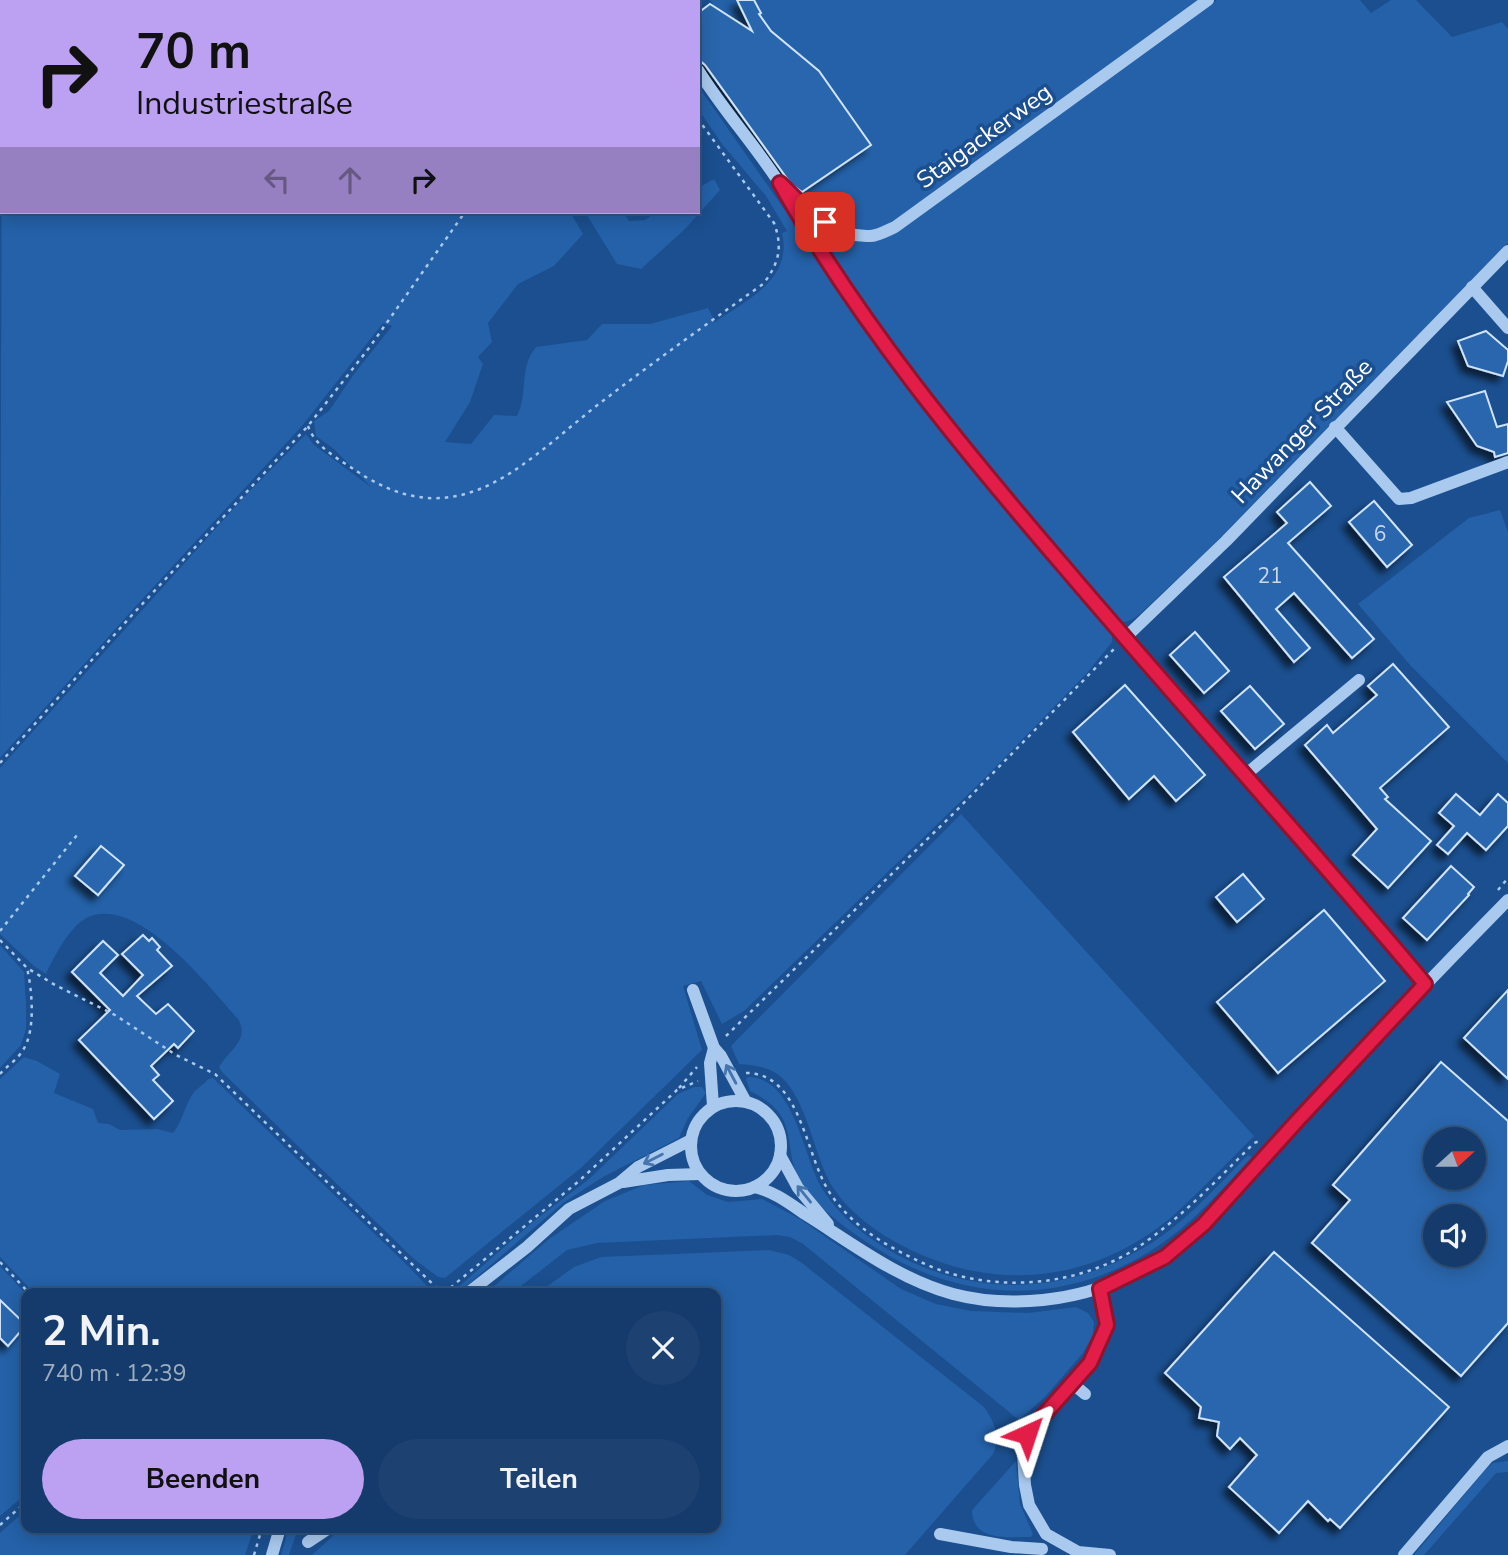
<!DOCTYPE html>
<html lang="de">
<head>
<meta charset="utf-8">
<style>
	:root { --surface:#143b6b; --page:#1d4271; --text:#f1f3f6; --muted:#9dadc1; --line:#33557e; --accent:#bca0f2 }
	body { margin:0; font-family:"Nunito Sans",sans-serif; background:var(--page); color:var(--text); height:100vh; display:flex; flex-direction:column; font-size:26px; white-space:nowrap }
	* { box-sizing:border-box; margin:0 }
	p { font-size:23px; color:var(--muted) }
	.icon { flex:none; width:38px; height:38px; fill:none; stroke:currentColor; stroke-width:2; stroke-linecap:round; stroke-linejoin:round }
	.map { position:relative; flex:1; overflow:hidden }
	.panel { position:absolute; left:21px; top:1288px; width:700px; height:245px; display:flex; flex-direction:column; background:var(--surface); border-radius:14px; box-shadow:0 4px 18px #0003,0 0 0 2px var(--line) }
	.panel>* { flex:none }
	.hud { position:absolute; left:0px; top:0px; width:700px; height:214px; box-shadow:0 4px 18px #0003,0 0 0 2px var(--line); background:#bca0f2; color:#111; overflow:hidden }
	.needle { width:46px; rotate:69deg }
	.buttons { position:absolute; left:1423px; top:1127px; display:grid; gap:14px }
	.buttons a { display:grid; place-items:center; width:63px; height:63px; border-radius:50%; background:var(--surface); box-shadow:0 4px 18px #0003,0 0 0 2px var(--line); font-size:35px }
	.pin { position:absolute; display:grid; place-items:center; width:60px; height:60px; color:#fff; margin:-30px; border-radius:14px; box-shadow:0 4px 10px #0006 }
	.me { position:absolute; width:77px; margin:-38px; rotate:42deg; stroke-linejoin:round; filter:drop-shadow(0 0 5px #0008) }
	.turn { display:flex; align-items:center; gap:24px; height:147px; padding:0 21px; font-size:32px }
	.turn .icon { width:91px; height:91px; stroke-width:2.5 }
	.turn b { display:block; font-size:49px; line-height:60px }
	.lanes { display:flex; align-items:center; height:66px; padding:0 21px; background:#0003; justify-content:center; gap:35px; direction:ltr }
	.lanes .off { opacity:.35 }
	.round { display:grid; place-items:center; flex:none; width:74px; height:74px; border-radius:37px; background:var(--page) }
	.headline { display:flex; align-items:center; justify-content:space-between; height:119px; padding:0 21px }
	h1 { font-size:42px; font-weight:700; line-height:52px }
	.cta { display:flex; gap:14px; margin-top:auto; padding:14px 21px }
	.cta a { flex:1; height:80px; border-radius:42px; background:var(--accent); color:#111; font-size:28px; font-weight:700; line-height:80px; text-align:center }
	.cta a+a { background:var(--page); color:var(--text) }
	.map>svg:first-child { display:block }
	.green { fill:#2461a8 }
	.building { fill:#2a66ad; stroke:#cfe3fa; stroke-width:2; fill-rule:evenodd; filter:url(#shadow) }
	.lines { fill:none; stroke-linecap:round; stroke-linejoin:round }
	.path { stroke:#a9c9ee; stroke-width:2.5; stroke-dasharray:3.5 5; stroke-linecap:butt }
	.minor { stroke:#a9c9ee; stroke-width:12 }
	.oneway { stroke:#4674ac }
	.route-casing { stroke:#92132f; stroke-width:18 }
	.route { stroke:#e11d48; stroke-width:12 }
	.labels { text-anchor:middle; stroke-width:7; stroke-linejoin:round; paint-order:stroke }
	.number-label { font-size:21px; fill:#cad9ea }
	.street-label { font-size:24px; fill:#fff; stroke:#1b4f8f }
</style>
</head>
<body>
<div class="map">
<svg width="1508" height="1555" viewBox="0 0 1508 1555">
	<defs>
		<filter id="shadow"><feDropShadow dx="-6" dy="6" stdDeviation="3.5" flood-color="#0009"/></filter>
	</defs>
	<rect width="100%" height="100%" fill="#1b4f8f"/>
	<g class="green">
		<path d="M78,0h445l1,2h-450z"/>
		<path d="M710,0h491l-314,227c-41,12 -58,-9 -89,-32l72,-50 -50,-73 -16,2 -30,-41 -21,13 -25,-22z"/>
		<path d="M1217,0h143l11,13 20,-13h25l36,37 50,-15 6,7v214l-296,303 -72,68c-13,10 -19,11 -30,-1 -87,-102 -174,-204 -251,-314 -18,-26 -34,-55 -51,-82l41,23 27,1z"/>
		<path d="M2,38v174h568l13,22 -29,32 -36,18 -30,39 4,19 -14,15 5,7 -13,38 -25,40 26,2 23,-29 23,1c12,-24 1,-47 19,-69l51,-7 15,-16h48l58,-16 7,14c32,-22 78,-43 67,-89l5,-2 -21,-35 -44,-52 -24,-35v-23l185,264 229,284v8l-25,31 -101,104 -242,234 -22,13 -21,-43 -18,5 19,64 -120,117 -137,111 -7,-1 -24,-18 -192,-187 -3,-5c10,-17 31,-27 19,-48 -29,-32 -97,-120 -147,-103 -20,7 -36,39 -45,58l-12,-8 -34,-32v-166l245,-272 61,-62 8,11 57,42 -37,-38 -18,-13 -2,-15 15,-10 25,-37 38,-48 -9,-3 -81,103 -166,180 -136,152z"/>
		<path d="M714,179l6,11 -35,39 -44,40 -24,-5 -32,-52h38l6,9 16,-1 11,-8h42v-24z"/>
		<path d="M1500,510l8,22v231l-98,-98 -52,-61 111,-86z"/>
		<path d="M961,814l293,322c-26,26 -52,53 -79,78 -69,60 -158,78 -243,45 -35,-13 -77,-38 -98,-70 -22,-33 -27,-103 -64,-119 -9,-4 -20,-5 -31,-6l-8,-18z"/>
		<path d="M0,945l24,27 2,32v25l-5,16 -21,23z"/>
		<path d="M24,1057l13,4 23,13 -6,19 39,16 5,14 11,1 11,6 37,-1 16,4c9,-11 11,-25 19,-38 3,-6 12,-10 16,-16l5,-1 192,185 22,23 3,7h-396l-34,-36v-178z"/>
		<path d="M748,1077c47,0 55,81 75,113 16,25 37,42 61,57 79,49 172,50 252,5 44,-23 77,-62 112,-97l4,2c-33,36 -67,75 -110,99 -87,50 -182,45 -266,-8 -24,-15 -51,-34 -69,-57 -31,-39 1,-72 -57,-100l-4,-12z"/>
		<path d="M694,1087h8l4,6 -18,25 -9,20 -76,39 -40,26 -100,86 -6,-1 77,-67 55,-42 89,-85z"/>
		<path d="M689,1181l18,14 21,7 34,-3 38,20 101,70 35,15 35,7 57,2 48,-6 12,6 6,9 -1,13 -10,18 -38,44 -26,23 -216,-176 -13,-7 -13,-2 -180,8 -30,7 -55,43h-26l63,-54 56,-38 39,-16z"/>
		<path d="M769,1250l20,5 13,8 182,144c10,14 17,30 9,47l-88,101h-593l21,-19 6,-8h377v-235h-178l36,-26 27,-10z"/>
		<path d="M0,1266l26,28v200l-26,22z"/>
		<path d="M1016,1461l4,43 13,30 -2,3c-23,0 -59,5 -59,-27z"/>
		<path d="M1508,1461v11l-12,1 -72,82h-10l72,-86 7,-6z"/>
		<path d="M26,1510v18h228l-9,27h-245v-22z"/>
		<path d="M289,1528h9l-9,27h-8z"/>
	</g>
	<g class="building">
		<path d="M737,0h17l7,13 -2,1 12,17 48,40 52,74 -69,47 -11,-8 -86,-119 -7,-6v-46l12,-9 42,27z"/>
		<path d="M1486,331l22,19v11l-5,15 -35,-10 -10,-25z"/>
		<path d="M1485,391l12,36 11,-3v29l-13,4 -1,-5 -17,-6 -30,-44z"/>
		<path d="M1310,482l21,24 -43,37 86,96 -22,19 -58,-65 -18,16 34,39 -16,14 -70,-85 63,-54 -10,-11z"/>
		<path d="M1374,501l38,44 -25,22 -38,-45z"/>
		<path d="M1195,632l34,39 -25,22 -34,-38z"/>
		<path d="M1393,664l56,63 -69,61 8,9 -3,2 46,42 -43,47 -35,-33 24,-26 -72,-84 22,-20 6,8 44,-38 -9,-9z"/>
		<path d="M1125,685l80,90 -29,26 -22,-25 -25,23 -56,-67z"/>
		<path d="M1250,686l34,38 -29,25 -34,-38z"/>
		<path d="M1456,794l24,21 18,-21 10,9v23l-22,24 -19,-17 -19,21 -11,-9 17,-19 -15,-13z"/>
		<path d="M101,846l23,19 -26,30 -23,-19z"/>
		<path d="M1451,866l23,21 -6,7 1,1 -42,45 -24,-22z"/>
		<path d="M1243,874l21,25 -27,23 -21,-25z"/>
		<path d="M1324,910l61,71 -107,92 -61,-71z"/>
		<path d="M143,935l6,6 3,-3 8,9 -3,3 15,16 -35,30 19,18 12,-10 26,27 -16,17 -4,-4 -23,22 8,9 -6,5 20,21 -19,18 -75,-79 31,-30 -38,-38 31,-31 15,14 -18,18 23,23 20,-21 -21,-21z"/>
		<path d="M1508,990v89l-44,-41z"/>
		<path d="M1441,1062l67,59v202l-47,53 -149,-133 38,-43 -17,-15zM1435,1139h39v39h-39zM1435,1216h39v39h-39z"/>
		<path d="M1274,1252l175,155 -109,121 -10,-9 -2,2 -20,-20 -29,32 -50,-46 28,-32 -17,-17 -10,11 -13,-13 2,-14 -20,-4 2,-11 -36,-34z"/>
		<path d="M0,1300l26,25 -18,21 -8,-8z"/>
	</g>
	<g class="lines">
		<g class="path">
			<path d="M620,2l1,-2"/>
			<path d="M308,426c7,21 32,34 50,46 106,70 171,-16 250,-75 51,-39 103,-76 155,-113 16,-20 20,-37 11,-61l-76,-104"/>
			<path d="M0,763l132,-148 176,-189 61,-78 96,-136"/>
			<path d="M1498,890l10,-12"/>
			<path d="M0,931l77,-96"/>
			<path d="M0,940l27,28 28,17 60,30 61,40 39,19 227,219"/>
			<path d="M726,1036l227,-222 162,-166"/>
			<path d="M746,1073c57,0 59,87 86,123 23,33 58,52 93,68 69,31 158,23 219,-21 41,-29 75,-65 110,-100l6,-2"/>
			<path d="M0,1074c7,-8 18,-15 23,-24 13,-19 9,-61 4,-82"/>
			<path d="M679,1088l18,-21"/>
			<path d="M0,1262l29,31"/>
			<path d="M444,1293l135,-112 98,-91 21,-9"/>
			<path d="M0,1525l26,-23"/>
			<path d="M254,1555l8,-27"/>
		</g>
		<g class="minor">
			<path d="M665,0v2"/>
			<path d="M55,2l4,-2"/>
			<path d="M0,30l2,-1"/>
			<path d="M698,70c25,40 57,75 82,114 25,38 47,77 73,115 170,244 381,458 572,685"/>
			<path d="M790,193c21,21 49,45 80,43 8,0 18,-6 25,-9l313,-227"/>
			<path d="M1472,287l36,41"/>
			<path d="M1335,427l64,72 12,-1 97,-36"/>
			<path d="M1125,638l101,-97 282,-290"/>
			<path d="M1244,776l115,-96"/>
			<path d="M693,990l21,58 7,8 25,46"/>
			<circle cx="736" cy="1146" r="45"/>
			<path d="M713,1106l-3,-43 4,-15"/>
			<path d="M780,1155l18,33 30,36"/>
			<path d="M623,1182l45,-7 32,-1"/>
			<path d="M754,1187c19,4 35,16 51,27 48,30 93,65 148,80 30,8 60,9 90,6 135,-14 190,-111 274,-201 63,-67 126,-133 191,-199"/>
			<path d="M1100,1289l7,36 -17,38 -63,71 -4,19 2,32 4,20 17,29 32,18 32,3"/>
			<path d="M468,1293l59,-46 42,-38 50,-26 19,-16 53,-27"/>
			<path d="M1072,1383l13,11"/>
			<path d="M940,1534l71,13 31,2"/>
			<path d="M308,1542l21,-14"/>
			<path d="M272,1555l8,-27"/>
			<path d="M1404,1555l84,-98 20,-11"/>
		</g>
	</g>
	<defs><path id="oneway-shaft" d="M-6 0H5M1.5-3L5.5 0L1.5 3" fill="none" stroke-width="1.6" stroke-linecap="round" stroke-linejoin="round" transform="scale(1.75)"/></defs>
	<g class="oneway">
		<use href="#oneway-shaft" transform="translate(731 1074) rotate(-118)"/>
		<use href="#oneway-shaft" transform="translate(653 1159) rotate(153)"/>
		<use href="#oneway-shaft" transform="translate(804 1194) rotate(-129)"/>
	</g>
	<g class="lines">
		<defs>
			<path id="route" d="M825,222l-23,-17 -22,-22c78,139 182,265 286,386 118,139 242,275 359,415l-127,136 -94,104 -39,33 -65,32 7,36 -17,38 -63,71"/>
		</defs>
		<use href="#route" class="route-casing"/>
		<use href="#route" class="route"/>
	</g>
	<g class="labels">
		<g class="number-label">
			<text x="1380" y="541">6</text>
			<text x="1270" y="583">21</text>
		</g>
		<g class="street-label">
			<text transform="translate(984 136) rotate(-36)" y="8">Staigackerweg</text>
			<text transform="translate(1302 431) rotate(-46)" y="8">Hawanger Straße</text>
		</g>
	</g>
</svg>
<div class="buttons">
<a><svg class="needle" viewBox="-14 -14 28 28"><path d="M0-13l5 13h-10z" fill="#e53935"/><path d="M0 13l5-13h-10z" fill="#9dadc1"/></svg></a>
<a><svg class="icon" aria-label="sound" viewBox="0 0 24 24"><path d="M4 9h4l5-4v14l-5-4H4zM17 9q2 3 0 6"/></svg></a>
</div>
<div class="pin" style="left:825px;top:222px;background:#d93025"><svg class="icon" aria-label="arrive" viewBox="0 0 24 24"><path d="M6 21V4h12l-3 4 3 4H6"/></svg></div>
<svg class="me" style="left:1027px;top:1434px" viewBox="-20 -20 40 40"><path d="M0-17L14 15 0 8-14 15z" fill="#e11d48" stroke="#fff" stroke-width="4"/></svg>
<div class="hud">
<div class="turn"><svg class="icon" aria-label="right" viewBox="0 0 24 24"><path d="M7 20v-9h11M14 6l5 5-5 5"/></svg><div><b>70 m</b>Industriestraße</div></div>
<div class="lanes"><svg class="icon off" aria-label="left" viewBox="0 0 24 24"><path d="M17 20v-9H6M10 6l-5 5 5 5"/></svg><svg class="icon off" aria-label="ahead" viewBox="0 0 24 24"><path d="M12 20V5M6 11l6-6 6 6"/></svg><svg class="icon" aria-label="right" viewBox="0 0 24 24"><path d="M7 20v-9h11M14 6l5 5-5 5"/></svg></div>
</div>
<section class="panel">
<div class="headline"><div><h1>2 Min.</h1><p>740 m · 12:39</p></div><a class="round"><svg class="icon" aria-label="close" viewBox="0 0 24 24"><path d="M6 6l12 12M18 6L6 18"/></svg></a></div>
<div class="cta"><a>Beenden</a><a>Teilen</a></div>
</section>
</div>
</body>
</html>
